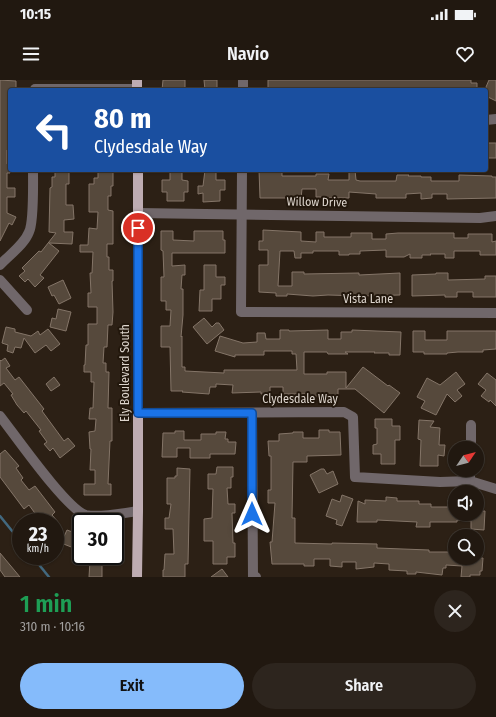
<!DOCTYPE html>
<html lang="en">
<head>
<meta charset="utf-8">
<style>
	:root { --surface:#211810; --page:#2d251e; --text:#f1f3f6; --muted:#a2a09f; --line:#3e3730; --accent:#85bbfb }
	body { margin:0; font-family:"Fira Sans Condensed",sans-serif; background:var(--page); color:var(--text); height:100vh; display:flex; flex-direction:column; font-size:15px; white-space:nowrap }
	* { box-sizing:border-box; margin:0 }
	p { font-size:13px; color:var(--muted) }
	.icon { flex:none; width:22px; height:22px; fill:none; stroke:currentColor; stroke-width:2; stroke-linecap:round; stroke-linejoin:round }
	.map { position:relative; height:497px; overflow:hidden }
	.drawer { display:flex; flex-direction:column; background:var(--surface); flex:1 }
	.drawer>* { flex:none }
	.guide { position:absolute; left:8px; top:8px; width:480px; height:84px; border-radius:4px; box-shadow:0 1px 3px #0004,0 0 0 1px var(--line); background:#1a4fa0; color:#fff; overflow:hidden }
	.needle { width:26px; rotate:55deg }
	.fabs { position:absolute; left:448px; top:361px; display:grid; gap:8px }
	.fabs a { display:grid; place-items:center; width:36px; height:36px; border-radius:50%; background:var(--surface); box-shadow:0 1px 3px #0004,0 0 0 1px var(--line); font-size:20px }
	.speed { position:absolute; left:12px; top:433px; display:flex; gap:8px; font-size:20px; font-weight:700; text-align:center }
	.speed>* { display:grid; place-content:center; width:52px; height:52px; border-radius:50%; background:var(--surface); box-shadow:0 1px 3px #0004,0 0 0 1px var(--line); line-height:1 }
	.speed small { font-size:10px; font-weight:400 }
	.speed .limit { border:2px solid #111; border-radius:6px; background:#fff; color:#111 }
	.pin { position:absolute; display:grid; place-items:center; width:34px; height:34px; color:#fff; margin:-17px; border:2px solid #fff; border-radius:50%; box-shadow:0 1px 4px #0007 }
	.me { position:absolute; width:44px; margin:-22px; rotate:0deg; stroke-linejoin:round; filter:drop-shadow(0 0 3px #0008) }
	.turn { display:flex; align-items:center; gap:14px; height:84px; padding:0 20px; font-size:18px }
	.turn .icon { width:52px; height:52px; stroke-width:2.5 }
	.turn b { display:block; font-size:28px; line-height:34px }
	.round { display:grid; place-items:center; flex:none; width:42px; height:42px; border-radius:21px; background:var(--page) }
	.headline { display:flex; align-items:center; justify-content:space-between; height:68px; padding:0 20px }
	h1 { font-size:24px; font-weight:600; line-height:30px; color:#1e9e55 }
	.primary-button { display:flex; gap:8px; margin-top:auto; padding:8px 20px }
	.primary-button a { flex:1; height:46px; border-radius:24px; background:var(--accent); color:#111; font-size:16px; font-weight:600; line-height:46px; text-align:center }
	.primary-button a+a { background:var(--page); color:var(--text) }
	.status { display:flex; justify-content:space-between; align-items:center; height:28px; padding:0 20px; background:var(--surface); direction:ltr }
	.status svg { height:11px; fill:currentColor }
	header { display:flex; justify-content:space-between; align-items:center; height:52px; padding:0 20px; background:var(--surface); font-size:18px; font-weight:600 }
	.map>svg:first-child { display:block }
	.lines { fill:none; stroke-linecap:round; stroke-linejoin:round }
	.stream { stroke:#42687f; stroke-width:2.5 }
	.building { fill:#56493c; stroke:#847568 }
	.minor { stroke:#70676a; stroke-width:10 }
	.major { stroke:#beacb2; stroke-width:10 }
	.route-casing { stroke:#114b97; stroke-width:10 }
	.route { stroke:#1a73e8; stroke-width:7 }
	.labels { text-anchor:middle; stroke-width:4; stroke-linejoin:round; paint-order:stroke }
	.street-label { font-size:12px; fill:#ddd5cd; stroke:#22170c }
</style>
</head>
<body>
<div class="status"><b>10:15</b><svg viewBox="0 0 49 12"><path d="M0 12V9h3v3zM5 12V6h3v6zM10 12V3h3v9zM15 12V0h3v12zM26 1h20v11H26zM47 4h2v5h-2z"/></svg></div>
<header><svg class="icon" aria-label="menu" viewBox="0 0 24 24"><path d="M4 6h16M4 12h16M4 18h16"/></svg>Navio<svg class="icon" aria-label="heart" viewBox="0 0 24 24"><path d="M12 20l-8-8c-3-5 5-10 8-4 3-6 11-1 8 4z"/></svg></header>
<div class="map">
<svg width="496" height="497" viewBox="0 0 496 497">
	<rect width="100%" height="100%" fill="#2c2015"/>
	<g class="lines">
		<g class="stream">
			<path d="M0,436l21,26"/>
			<path d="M32,476l17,21"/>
		</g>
	</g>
	<g class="building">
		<path d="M0,0l16,1v9h-6v60h-3v14h3v9h-3v15h8v9h-8v16l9,4 -4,8 -3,-2 -9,18z"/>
		<path d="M163,0h22v10h-23z"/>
		<path d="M204,0h13v10h-12z"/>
		<path d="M268,0h203v3h6v7h-209z"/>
		<path d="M489,0h7v21l-10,-5v-9z"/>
		<rect x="486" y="63" width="10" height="15"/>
		<path d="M55,90h14v14h-3v21h7l1,14 -10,1v12h9l-1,12 -23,-1 10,8 -19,24 4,3 -9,9 -7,-8 -3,3 -6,-6 6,-5 -3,-3 17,-17 2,1 15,-19 -7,-1 1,-44 2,-1v-10h3z"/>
		<path d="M98,90h15v16h-2v10h-3v14l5,1v33h-6v13h2v13h4v11h-1l1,31 -1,13h-4l-1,22h-3l-1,16h3v9h3l-1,36h4v33h-2l-2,43h3v11h-27v-11h11v-14h-5l1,-21h-1l-1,-17 6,-1 1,-12h-7l1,-11h3l1,-26h-3v-10h-7v-7h1l1,-20h2v-21h9v-17h-9v-14h3l-1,-20h2l1,-21h-13v-7h8l1,-17 8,1 1,-17h-9v-28h5v-6h4z"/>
		<path d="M170,90h12v10l6,1v11h-4v9h-17v-9h-5v-12h8z"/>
		<path d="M205,90h11v10h9v10h-5v11l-17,1v-9l-5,1v-8h5z"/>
		<path d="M259,90h23v6h34v-2h13l-1,6h21v-10h6l1,10 4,1h36l1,-6h12l-1,1h13v1h10v4h28v-6l33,1v1h4v21l-49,1v-5h-15v4l-11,1v-6l-15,1v4h-30v-4l-27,-2v6h-22l1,-1h-12v-8h-14l-1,9h-41z"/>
		<path d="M263,150l38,2v9l15,1v-10h8v5h27v-4h21v6h14v-5l12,-1h56v5h14v-4h24v8l4,-1v14h-16v-4h-26v7h-9v-4h-15l1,1h-9v3h-12v-4l-6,3h-18v-7l-26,1v3h-11v1h-10v-4h-26v2h-12v5h-6l-1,-7h-14l-2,35h14v-14h12v2l55,-1v2l41,-2v22l-39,1 -33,-1 -15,1 -26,-2v2h-11v-3l-17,-1v-27h9v-15h-9v-9h4z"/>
		<path d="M161,151h12v9l21,1v-10h29v9h2v13h-53v13l13,-1v10h-3l-1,14h2v26l-2,22 1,-1v31h3v4l39,2v-3h73l-1,-16h-4v-3h-28v4h-29v2l-20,-6 5,-15 23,7 14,-1v-9h8l1,6h14v-9h9v1l39,-1v9h13v-7h11v-2l49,2 -1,23h-11v-2h-15l1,-1h-30l3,2h-20l-1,-2h-23v22h23v-2h19v16l17,-21 25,19 1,-1 11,8 -16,20 -29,-24h-17v6l-18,1h-13v-2h-24v-7h-13v7h-9v-2l-29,1 1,-8 -17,-1v3h-6l-1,7 -27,-2 1,-1h-12l-1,-44h-9v-21h9l1,-16h-5v-9h-5v-24h3l-1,-26 -2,-1z"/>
		<path d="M204,185h12v12h9v8h-4v14h-9v12h-13l1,-21h4z"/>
		<path d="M436,193h12v7l37,-1v-3h11v21h-23v-5h-16v5h-12v-2l-33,1v-21l24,-1z"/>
		<path d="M63,200l8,18 -12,6 -5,-9 -2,1 -4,-9z"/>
		<path d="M58,229l13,3 -5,19 -16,-4 2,-9 4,1z"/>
		<path d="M204,238l8,9 4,-4h3l5,7 -17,14 -14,-17z"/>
		<path d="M6,247l9,2v3l16,4 7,-5 2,4 8,-6 12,15 -9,7 -5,-6 -11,8 -11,-15 -3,10 -6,-1 -2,6 -6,-2 1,-6 -6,-2z"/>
		<path d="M413,251h12v9h22v-9h49v18l-13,1v2h-25l-11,1v1h-23v-2h-11z"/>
		<path d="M5,278l5,8 -4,2 9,12 4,-3 25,32 -2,2 22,30 4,-3 7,8 -15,12 -7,-10 -3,3 -6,-7 3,-2 -8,-11 2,-1 -15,-19 -2,2 -7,-8 -6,-10 2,-1 -9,-11 -4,3v-26l1,1z"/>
		<path d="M456,292l9,12 -8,6 5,6 -7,6 -8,-8 -11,21 -15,-7 4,-7 -8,-4 10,-19 13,7z"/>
		<path d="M487,293l9,7v26l-6,-6 -1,2 -8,-6 5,-6 -8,-6z"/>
		<path d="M54,297l6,8 -9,6 -5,-7z"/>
		<path d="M375,339h17v7h8v14h-5v24h-14v-10h-8v-9l4,-1v-16h-2z"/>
		<path d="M419,340l15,1 -4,6 10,1 -1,17h6l-1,11 -6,-1v11h-18l1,-26 -3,-1z"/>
		<path d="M319,350h10v2h11l1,23 -34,1v6h-14l-1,56h3v25l37,1v-1l45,1v4l52,2v2h24v6h30l-1,13h-2v4h-10v2h-9l1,-11 -16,-1v3h-3l-1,7 -26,-3v2h-9v-3l-18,-1v-6l-15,-1v4l-18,2v-7h-14v5l-12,-1v-7h-16v7h-10v-2h-32l-2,-22h2l3,-39h-7v-13h3v-34h-2l-1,-15h11v-7l14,-1v-1h10v6h16z"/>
		<path d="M175,351h9v9h17v-6h15v-2h10l-1,7h3v3h8l-1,12h-25v4h-20v-10h-13v9h-15l1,-24h12z"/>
		<path d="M5,370l14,16 -3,2 7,10 -2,2 8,10 6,-4 20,26 -3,3 6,7h-21l-3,-4 3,-2 -8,-11 -5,4 -24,-32v-23z"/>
		<path d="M217,387h16v10h-2v11h-4l1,16h7v9h-3l1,30h2v14h-8v7h-14v-23h-9v-22l8,-1 1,-29h-5v-15h8z"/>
		<path d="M177,388l13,1 -2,95h-3v13h-22v-7h1l1,-16h9l-1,-25h-8v-11h4l2,-14h-4v-26h8v-2h2z"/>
		<path d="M321,389h3l3,5 6,-3 5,13 -19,9 -9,-18z"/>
		<path d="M342,415l11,4 -11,27 -6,-2 1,-4 -11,-4 6,-17 8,3z"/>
		<path d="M386,417l11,1v3h22v3h12v3h17v-7h7v14h22v-3h8l-1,19 -13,-1v-8l-14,-1v2h-27v5h-14l1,-5 -40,-2v2h-20l1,-21 7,3v-4l21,1z"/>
		<path d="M67,450l8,3 1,-2 5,2v11l-2,6 -18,-7z"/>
		<path d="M0,473l20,24h-15l-5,-7z"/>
		<path d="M93,476h9v21h-13l1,-16h3z"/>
		<path d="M222,489l6,8h-17z"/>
	</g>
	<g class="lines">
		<g class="minor">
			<path d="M35,9h102"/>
			<path d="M243,10v-10"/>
			<path d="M486,40l10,-1"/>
			<path d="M242,90l-1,142 255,1"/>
			<path d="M138,133l342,5 16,-2"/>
			<path d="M0,185c9,-10 24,-20 29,-33 5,-10 4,-48 4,-62"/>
			<path d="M0,200l27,30"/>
			<path d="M138,333l206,-1 9,5 2,60 85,5 30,-1 26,8"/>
			<path d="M252,333l1,164h3"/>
			<path d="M0,336c15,19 67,94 86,99 13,3 39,-2 52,-4"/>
			<path d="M471,368v-23"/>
			<path d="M470,401v-11"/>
		</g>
		<g class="major">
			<path d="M137,10v-10"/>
			<path d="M137,497l1,-66v-341"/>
		</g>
	</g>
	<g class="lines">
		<defs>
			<path id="route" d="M138,148v185h114v101"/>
		</defs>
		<use href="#route" class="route-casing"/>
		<use href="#route" class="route"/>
	</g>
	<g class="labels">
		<g class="street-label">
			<text transform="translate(317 122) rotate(1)" y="4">Willow Drive</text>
			<text x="368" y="223">Vista Lane</text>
			<text transform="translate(125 293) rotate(-90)" y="4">Ely Boulevard South</text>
			<text x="300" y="323">Clydesdale Way</text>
		</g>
	</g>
</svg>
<div class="fabs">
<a><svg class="needle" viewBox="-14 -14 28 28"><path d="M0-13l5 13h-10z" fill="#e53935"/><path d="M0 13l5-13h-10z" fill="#a2a09f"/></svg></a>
<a><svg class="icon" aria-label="sound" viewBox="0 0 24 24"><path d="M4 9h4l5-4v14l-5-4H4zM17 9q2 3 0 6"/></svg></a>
<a><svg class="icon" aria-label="search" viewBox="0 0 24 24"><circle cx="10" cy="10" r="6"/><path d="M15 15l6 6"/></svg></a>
</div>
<div class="speed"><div>23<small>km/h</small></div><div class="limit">30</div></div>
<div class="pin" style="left:138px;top:148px;background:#d93025"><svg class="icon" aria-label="arrive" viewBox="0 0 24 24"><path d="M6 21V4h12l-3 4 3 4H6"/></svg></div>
<svg class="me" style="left:252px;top:434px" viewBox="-20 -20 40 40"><path d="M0-17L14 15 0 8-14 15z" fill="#1a73e8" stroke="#fff" stroke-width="4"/></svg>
<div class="guide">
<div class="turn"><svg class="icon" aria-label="left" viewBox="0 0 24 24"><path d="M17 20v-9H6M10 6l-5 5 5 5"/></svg><div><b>80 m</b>Clydesdale Way</div></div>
</div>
</div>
<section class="drawer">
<div class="headline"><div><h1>1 min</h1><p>310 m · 10:16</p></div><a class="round"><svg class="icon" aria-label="close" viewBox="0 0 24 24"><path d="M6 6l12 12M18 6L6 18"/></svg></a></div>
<div class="primary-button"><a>Exit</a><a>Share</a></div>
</section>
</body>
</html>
